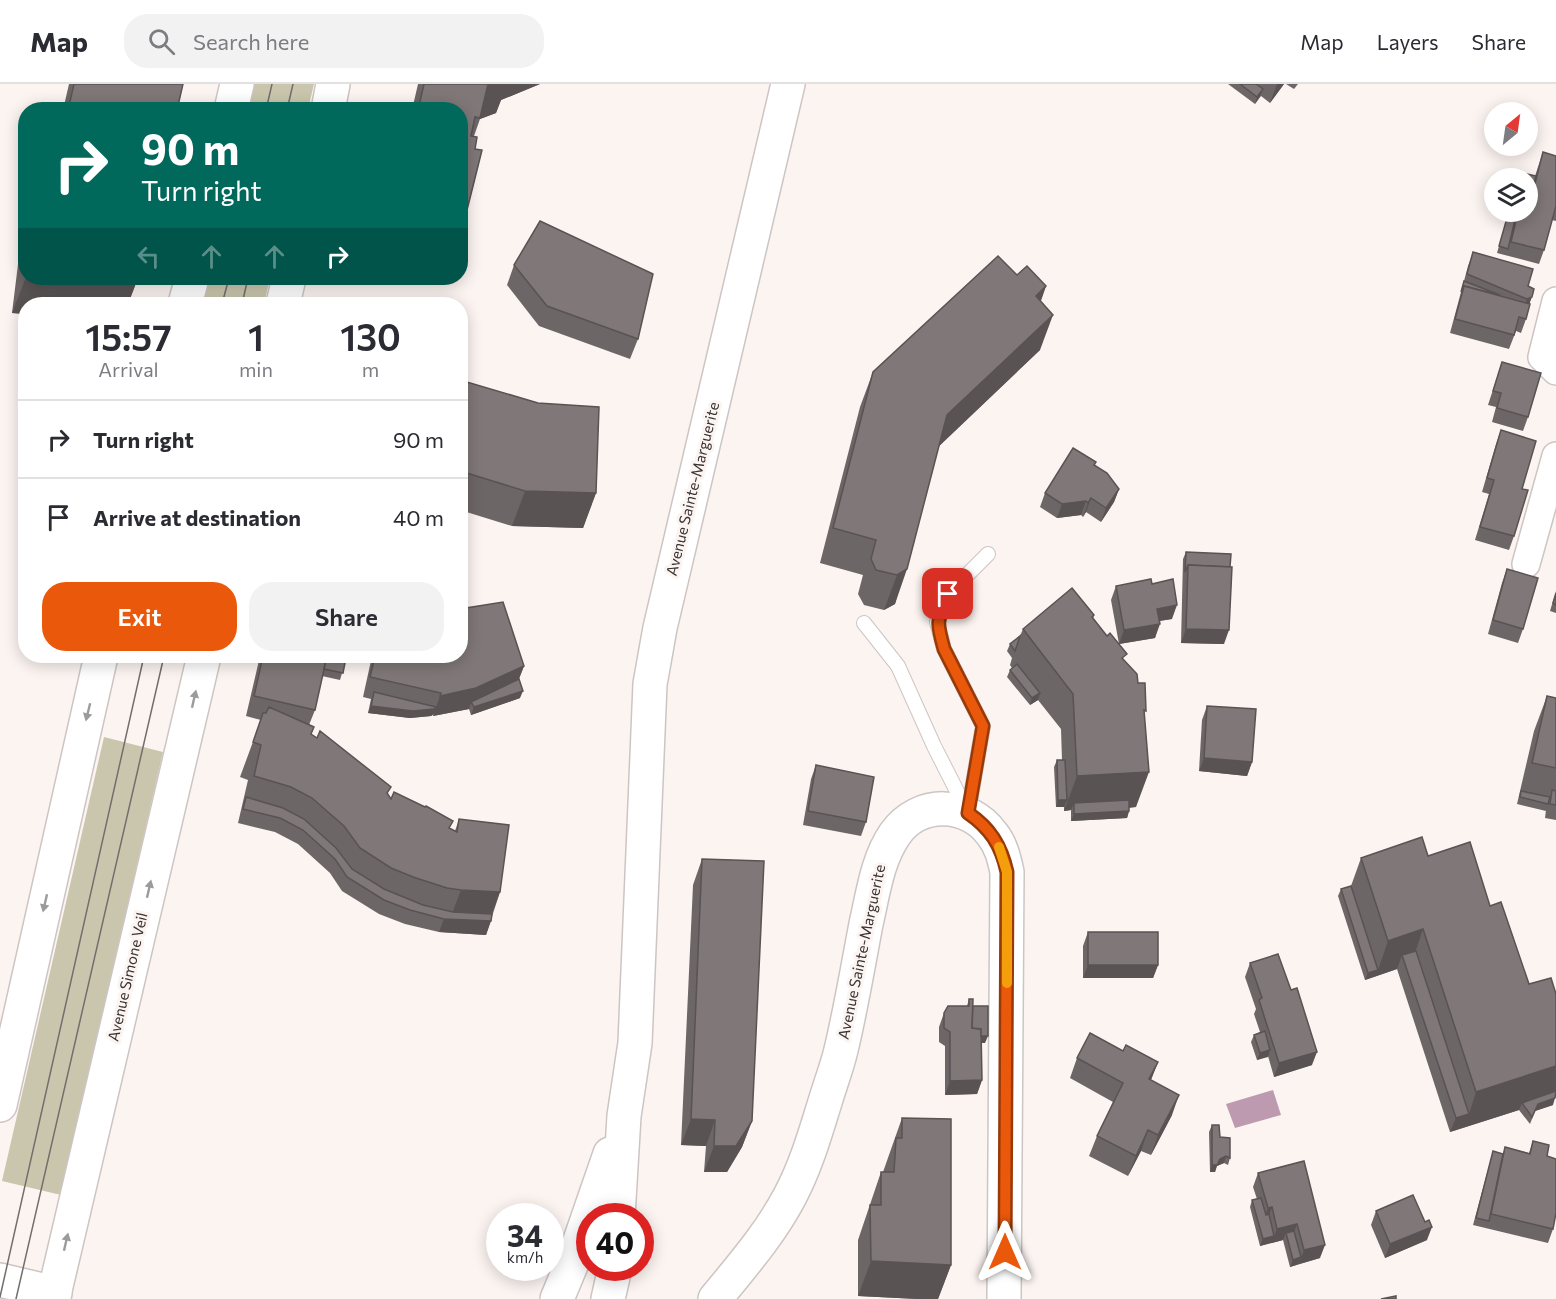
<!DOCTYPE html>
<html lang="en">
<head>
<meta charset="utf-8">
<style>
	:root { --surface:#fff; --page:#f2f2f3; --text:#2b2b33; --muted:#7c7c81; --line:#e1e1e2; --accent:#ea580c }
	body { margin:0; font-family:Commissioner,sans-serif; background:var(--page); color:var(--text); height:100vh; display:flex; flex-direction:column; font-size:22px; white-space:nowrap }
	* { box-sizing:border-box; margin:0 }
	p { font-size:20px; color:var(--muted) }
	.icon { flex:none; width:33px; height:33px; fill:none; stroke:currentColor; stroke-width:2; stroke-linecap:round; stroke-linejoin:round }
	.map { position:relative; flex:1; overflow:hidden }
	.details { position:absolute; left:18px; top:213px; width:450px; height:366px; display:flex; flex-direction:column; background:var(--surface); border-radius:24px; box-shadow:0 3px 15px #0003 }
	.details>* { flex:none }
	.banner { position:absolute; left:18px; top:18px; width:450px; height:183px; border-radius:24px; box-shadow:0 3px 15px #0003; background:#00695c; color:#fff; overflow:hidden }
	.needle { width:39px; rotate:29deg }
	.tools { position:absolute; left:1484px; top:18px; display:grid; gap:12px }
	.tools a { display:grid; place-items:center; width:54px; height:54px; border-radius:50%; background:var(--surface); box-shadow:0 3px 15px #0003; font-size:30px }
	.speed { position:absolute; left:486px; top:1119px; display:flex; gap:12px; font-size:30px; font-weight:700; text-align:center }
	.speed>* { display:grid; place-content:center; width:78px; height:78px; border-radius:50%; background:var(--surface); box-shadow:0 3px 15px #0003; line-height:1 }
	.speed small { font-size:15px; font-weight:400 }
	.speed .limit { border:9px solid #d22; background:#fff; color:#111 }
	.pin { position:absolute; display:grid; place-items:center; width:51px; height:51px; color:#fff; margin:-26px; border-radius:12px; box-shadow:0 3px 9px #0006 }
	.me { position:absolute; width:66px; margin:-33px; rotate:0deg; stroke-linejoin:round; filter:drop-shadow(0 0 4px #0008) }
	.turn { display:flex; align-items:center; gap:21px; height:126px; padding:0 24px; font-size:27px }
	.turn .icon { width:78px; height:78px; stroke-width:2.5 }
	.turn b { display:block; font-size:42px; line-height:51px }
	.lanes { display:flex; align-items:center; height:57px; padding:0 24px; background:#0003; justify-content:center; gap:30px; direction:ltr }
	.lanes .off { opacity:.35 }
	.eta { display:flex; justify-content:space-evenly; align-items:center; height:102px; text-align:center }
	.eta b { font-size:36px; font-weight:600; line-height:42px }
	.action { display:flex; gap:12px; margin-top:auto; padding:12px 24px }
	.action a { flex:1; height:69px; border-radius:24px; background:var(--accent); color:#fff; font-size:24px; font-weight:600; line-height:69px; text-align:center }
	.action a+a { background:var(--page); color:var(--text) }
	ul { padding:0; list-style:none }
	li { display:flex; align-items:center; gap:18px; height:78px; padding:0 24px; border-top:2px solid var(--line) }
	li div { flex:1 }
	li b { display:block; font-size:22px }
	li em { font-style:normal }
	header { display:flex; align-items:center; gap:36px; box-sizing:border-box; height:84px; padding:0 30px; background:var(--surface); border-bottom:2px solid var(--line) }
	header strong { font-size:28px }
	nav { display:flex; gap:33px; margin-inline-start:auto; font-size:21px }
	.search { width:420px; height:54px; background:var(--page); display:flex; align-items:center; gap:15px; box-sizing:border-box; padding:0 21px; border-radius:24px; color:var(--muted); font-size:22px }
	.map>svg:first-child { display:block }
	.green { fill:#cac6ae }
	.water { fill:#be9ab1 }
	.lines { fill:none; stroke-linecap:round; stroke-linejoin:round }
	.service-casing { stroke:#cdc5c3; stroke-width:16 }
	.minor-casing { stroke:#cdc5c3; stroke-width:30 }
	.tertiary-casing { stroke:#cdc5c3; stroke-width:36 }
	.secondary-casing { stroke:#cdc5c3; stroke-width:36 }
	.service { stroke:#fff; stroke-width:14 }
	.minor { stroke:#fff; stroke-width:27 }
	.tertiary { stroke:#fff; stroke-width:33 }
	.secondary { stroke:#fff; stroke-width:33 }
	.tram { stroke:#726e6c; stroke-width:1.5 }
	.wall { fill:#6d6667 }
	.shaded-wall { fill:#595354 }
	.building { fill:#7f7778; stroke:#595354; stroke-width:1.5 }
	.oneway { fill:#9c9a9a }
	.route-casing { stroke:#983908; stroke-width:15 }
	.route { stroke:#ea580c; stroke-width:10 }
	.slow { stroke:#f59e0b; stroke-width:10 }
	.labels { text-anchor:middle; stroke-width:6; stroke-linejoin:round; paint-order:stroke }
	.street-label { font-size:15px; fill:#383534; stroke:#fcf4f1 }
</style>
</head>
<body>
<header>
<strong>Map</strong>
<div class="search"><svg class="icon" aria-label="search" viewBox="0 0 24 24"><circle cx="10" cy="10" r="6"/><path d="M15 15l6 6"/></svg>Search here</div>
<nav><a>Map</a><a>Layers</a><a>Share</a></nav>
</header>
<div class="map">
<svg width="1556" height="1215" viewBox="0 0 1556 1215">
	<rect width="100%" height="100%" fill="#fcf4f1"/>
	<g class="green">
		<path d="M254,0h60l-6,25h-60z"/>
		<path d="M209,194h61l-6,26h-61z"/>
		<path d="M104,653l59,15 -102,443 -59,-14z"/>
	</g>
	<path class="water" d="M1273,1006l8,25 -46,13 -9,-24z"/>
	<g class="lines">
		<defs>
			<g id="service">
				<path d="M864,539l34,43 36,80 33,65"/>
				<path d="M968,729l15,-87 -39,-77 -7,-27 11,-28 40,-40"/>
			</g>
			<g id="minor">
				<path d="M1556,217l-14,56 14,14"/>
				<path d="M1526,480l30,-108"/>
			</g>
			<g id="tertiary">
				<path d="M618,1132l6,-100 11,-73 15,-359 10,-56 128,-544"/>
				<path d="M557,1215l17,-41 36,-104"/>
				<path d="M608,1215l7,-31"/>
				<path d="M715,1215c27,-33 55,-65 75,-103 16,-30 25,-62 35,-94 5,-17 12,-35 16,-52 10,-42 17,-84 25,-126 7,-30 11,-64 29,-90 24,-34 73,-33 97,0 9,11 12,24 15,38l-3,427"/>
			</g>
			<g id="secondary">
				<path d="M231,26l6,-26"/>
				<path d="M328,26l5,-26"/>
				<path d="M185,220l7,-26"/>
				<path d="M283,220l6,-26"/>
				<path d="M0,1021l101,-449"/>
				<path d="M0,1196l55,13"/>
				<path d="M53,1215l151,-643"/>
			</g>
		</defs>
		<use href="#service" class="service-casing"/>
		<use href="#minor" class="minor-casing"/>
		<use href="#tertiary" class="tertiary-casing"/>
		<use href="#secondary" class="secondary-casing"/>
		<use href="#service" class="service"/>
		<use href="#minor" class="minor"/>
		<use href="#tertiary" class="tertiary"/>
		<use href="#secondary" class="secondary"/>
		<g class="tram">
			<path d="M266,26l6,-26"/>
			<path d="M287,26l6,-26"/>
			<path d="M222,220l7,-26"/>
			<path d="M242,220l6,-26"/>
			<path d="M0,1213l144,-641"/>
			<path d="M16,1215l148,-643"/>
		</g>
	</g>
	<g class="wall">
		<path d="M69,0h114l-6,26h-114z"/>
		<path d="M418,0h122l-39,16 -5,13 -16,6 -6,17 1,13 -11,73 -4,10v-122h-48z"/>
		<path d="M1228,0h56l-14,19 -9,-7 -6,8z"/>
		<path d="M1286,0h12l-4,5z"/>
		<path d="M1543,68l13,4v65l-4,-1 -8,30 -5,14 -42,-11 10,-35 8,2 2,-8h10v-34h-1l1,-4 8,2z"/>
		<path d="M26,142v52h112l-10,26h-102v10l-14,-1 9,-73z"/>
		<path d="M1473,168l55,34 2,17 -4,16 -5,14 -5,-2 -7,18 -59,-16 18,-67z"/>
		<path d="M514,181l124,74 -8,20 -91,-33 -32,-41z"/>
		<path d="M1017,191l29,11 -5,15 -1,49 -101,96 -44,158 -11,6 -20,-5 -6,-11 5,-19 -43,-12 40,-156 13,-35z"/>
		<path d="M1502,278l26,55 -5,14 -31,-9 4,-15 -8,-2z"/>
		<path d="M460,296l136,113 -13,35 -71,-2 -52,-16z"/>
		<path d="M1501,346l21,59 -8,47 -5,14 -34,-10 14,-46 -7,-2 14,-48z"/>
		<path d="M1094,382l25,23 -5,13 -13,20 -15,-10 -3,5 -2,-2 -24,3 -17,-11 5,-14z"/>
		<path d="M1186,468l38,92 -43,-1 2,-84z"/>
		<path d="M1507,485l16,60 -5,14 -30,-9 14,-51z"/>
		<path d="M1152,500l20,35 -13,2 -4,17 -36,6 5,17 14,22 6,34 -8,90 -7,1v3l-2,7 -56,3v-11l-7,1v-4h-8l-2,-40 3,-7h5l-1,-31 -23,-29 -8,5 -23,-28 3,-7 2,-2 -2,-3 2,-7 -5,-7 3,-7 10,-8 3,-7 71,-14 -1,4 14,17 12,8 -8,-44 5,-14z"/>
		<path d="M1556,507v22l-6,-2z"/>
		<path d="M260,572h87l-7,24 -18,-4 -7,34 -6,15 2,10 77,59 3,5 64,32 4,-12 41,73 -14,43 -47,-3 -34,-8 -26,-10 -37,-23 -12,-18 -32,-29 -23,-12 -37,-9 10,-43 -8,-3 21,-57 -15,-4z"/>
		<path d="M372,572h88l64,10 -5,13 1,19 -49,17 -2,-6 -36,7 1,-2 -3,2 -21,2 -42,-5 3,-14 -8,-2z"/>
		<path d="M1547,612l9,2v122l-11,-2 1,-8v1l-29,-7 17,-73z"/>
		<path d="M1207,622l45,56 -5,14 -48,-5 3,-51z"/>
		<path d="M816,681l50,57 -5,14 -58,-11 8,-46z"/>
		<path d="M1428,772l125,249 -18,6 -5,13 -11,-14 -69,22 -53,-163 -32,11 -27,-84 3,-7 10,-3 10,-28z"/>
		<path d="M702,775l50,262 -10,26 -15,25h-23l2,-26 -25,-1 12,-260z"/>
		<path d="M1088,848l70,33 -5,13h-70v-32z"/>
		<path d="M1250,879l62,102 -38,12 -6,-21 -11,4 -6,-18 3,-7 6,-3 -6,-18 2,-5 -11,-32z"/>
		<path d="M969,915l4,7 12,37h-4l1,37 -5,14 -32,1v-49l-6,-4v-15l5,-14 23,-7z"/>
		<path d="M1123,967l35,11 -7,18 21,35 -21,40 -10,-4 -13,25 -39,-20 8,-20 16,-34 -43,-24 7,-20z"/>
		<path d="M902,1034l49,147 -13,34h-20l-60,-3v-56l23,-68h2z"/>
		<path d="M1212,1041l18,33 -2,7 -4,-2 -7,3 -2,6h-5l-1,-40z"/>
		<path d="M1533,1057l14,15 6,73 -5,14 -75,-18 20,-74 10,3 2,-7 24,6z"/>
		<path d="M1304,1077l16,97 -30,9 -7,-27 -23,6 -10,-39 2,-7 5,-1 -4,-12 5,-14z"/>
		<path d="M1376,1127l51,29 -42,18 -14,-33z"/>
	</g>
	<g class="shaded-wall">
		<path d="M487,0h53l-39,16 -5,13 -16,6v-1l-5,-1z"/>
		<path d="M1277,0h7l-14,19z"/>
		<path d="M1263,5l-3,7 -5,8 2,-7z"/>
		<path d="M26,193v1h112l-10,26h-102v10l-14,-1z"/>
		<path d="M1046,202l-13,35 3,-25z"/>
		<path d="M1532,213l-5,13 -3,-1 3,-10z"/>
		<path d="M1053,231l-13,35 -106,101 13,-36z"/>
		<path d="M1119,405l-5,13 -13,20 5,-14z"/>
		<path d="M525,407l71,2 -13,35 -71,-2z"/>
		<path d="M1091,414l-5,14 -3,5 5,-14z"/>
		<path d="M1086,417l-5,14 -24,3 5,-14z"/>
		<path d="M907,485l-12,35 -11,6 13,-35z"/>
		<path d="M1177,521l-5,14 -20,3 5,-13z"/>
		<path d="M1160,540l-5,14 -36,6 5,-14z"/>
		<path d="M1186,545l43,1 -5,14 -43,-1z"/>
		<path d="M524,582l-8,20 -45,16 -2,7 -36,7 7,-20z"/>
		<path d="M523,607l-3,7 -49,17 3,-8z"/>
		<path d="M1040,609l-2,7 -8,5 2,-7z"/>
		<path d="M371,622l65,1 -2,7 -3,2 -21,2 -42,-5z"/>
		<path d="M1204,674l48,4 -5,14 -48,-5z"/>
		<path d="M1149,688l-13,35 -62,3v-7l-3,7 -7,1 13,-35z"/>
		<path d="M1058,716h9l-3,7h-8z"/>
		<path d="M1129,727l-2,7 -56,3 3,-7z"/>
		<path d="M461,806l39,2 -11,29h2l-5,14 -47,-3 5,-13h6z"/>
		<path d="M1423,845l-12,36 -9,-10 -5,14 -32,11 3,-7 10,-3 10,-29z"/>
		<path d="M1088,881h70l-5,13h-70z"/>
		<path d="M970,951l18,1 -3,7 -18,-1z"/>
		<path d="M1270,966l-2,7 -11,3 3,-7z"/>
		<path d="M1317,968l-5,13 -38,12 5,-14z"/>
		<path d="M1158,978l-8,20 -1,-3z"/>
		<path d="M1556,982v28l-34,9 -3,7 -69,22 6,-14 13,-4 7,-22z"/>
		<path d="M982,996l-5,14 -32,1 5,-14z"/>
		<path d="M1179,1011l-7,20 -21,40 7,-20z"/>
		<path d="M1555,1014l-2,7 -18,6 -5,13 8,-20z"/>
		<path d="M691,1035l24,1 -9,26 -25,-1z"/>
		<path d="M752,1037l-10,26 -15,25h-23l10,-26z"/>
		<path d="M1148,1046l-7,21 -13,25 8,-20z"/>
		<path d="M1226,1072l-2,7 -7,3 3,-7z"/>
		<path d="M1212,1081h5l-2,7h-5z"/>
		<path d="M1272,1123l-5,14 -4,1 5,-14z"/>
		<path d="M1297,1140l-5,14 -6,-5 -3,7 -23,6 3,-7 11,-3 3,-7z"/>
		<path d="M1432,1143l-5,13 -42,18 5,-14z"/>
		<path d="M1325,1161l-5,13 -21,6 5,-14z"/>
		<path d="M1301,1173l-2,7 -9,3 3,-7z"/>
		<path d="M871,1177l80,4 -13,34h-20l-60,-3z"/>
	</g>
	<g class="building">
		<path d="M74,0h109l-6,26h-109z"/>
		<path d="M424,0h64l-8,34 -5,-1 -4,19 6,1 -2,12 7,1 -18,72 -4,-1v-111h-42z"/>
		<path d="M1240,0h16l7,5 -6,8z"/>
		<path d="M1543,68l13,4v50l-12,44 -33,-8 7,-30h9v-14l4,1z"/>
		<path d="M1527,90l9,2 -6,23 -3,-1v-20h-1z"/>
		<path d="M1507,134l8,2 -7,29 -9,-3z"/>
		<path d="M540,137l113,53 -15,65 -91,-33 -33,-41z"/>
		<path d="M1473,168l60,17 -5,17 6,3 -2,8 -5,2 -60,-25z"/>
		<path d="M998,172l19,19 10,-9 19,20 -10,10 17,19 -106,100 -40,154 -10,6 -21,-5 -5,-11 5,-19 -43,-12 40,-156z"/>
		<path d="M1464,197l36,14 -36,-9 -3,6z"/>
		<path d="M1464,202l66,18 -4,15 -7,-2 -5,18 -59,-16z"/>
		<path d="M1502,278l39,11 -13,44 -31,-9 4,-15 -8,-2z"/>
		<path d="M460,296l78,23 61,4 -3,86 -71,-2 -65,-20z"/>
		<path d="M1501,346l35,11 -14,48 6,1 -14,46 -34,-9 14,-47 -7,-2z"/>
		<path d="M1073,364l23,14 -2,3 13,8 12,16 -13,19 -15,-10 -3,5 -2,-2 -24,3 -17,-11z"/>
		<path d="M1186,468l45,2 -1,13 -42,-2 -3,7z"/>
		<path d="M1188,481l44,2 -3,63 -43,-1z"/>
		<path d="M1507,485l31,9 -15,51 -30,-9z"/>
		<path d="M1151,495l1,5 21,-5 4,26 -20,4 3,15 -36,6 -8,-44z"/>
		<path d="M1072,504l22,27 -2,2 15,19 3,-3 17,21 -5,4 15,16 1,9h7l1,28 -2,-1 5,62 -72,4 -4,-82 -50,-65z"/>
		<path d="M1556,509v12l-3,-2z"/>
		<path d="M503,518l21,64 -48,22 -36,8 1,-3 -71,-16 5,-21h85v-47z"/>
		<path d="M1020,552l-5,15 -5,-7z"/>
		<path d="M263,572h64l-12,54 -61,-14z"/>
		<path d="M327,572h5l14,2 -3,15 -19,-4z"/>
		<path d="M1017,580l23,29 -8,5 -22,-28z"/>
		<path d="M519,595l4,12 -49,16 -3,-5z"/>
		<path d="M374,608l62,15 -2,2 -21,2 -42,-5z"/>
		<path d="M1547,612l9,2v70l-24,-5z"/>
		<path d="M1207,622l49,3 -4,53 -48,-4z"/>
		<path d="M269,623l45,20 -3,7 6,4 3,-7 71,56 -4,6 4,6 3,-7 31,15 1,-1 27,15 -4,7 8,4 2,-13 50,6 -9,67 -39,-2 -14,-2 -34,-11 -22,-9 -31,-20 -16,-22 -32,-28 -21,-11 -37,-11 7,-31 -8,-3 10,-29h3z"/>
		<path d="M1057,676h8l2,40h-9z"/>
		<path d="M816,681l58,12 -8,45 -58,-11z"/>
		<path d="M1552,706l4,1v14l-6,-1z"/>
		<path d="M1521,707l29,6 -2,7 -28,-7z"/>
		<path d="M246,713l37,11 21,11 32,29 16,21 32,20 39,16 30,7 39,2 -1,7 -47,-2 -34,-9 -26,-10 -37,-23 -12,-18 -32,-29 -23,-12 -37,-9z"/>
		<path d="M1129,716v11l-55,3v-11z"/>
		<path d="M1422,753l6,19 42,-14 20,64 11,-4 28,82 22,-6 5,16v72l-80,26 -53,-163 -35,12 -27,-83z"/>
		<path d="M702,775l62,2 -12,260 -16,25h-22l1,-26 -24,-1z"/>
		<path d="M1351,802l27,84 -10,3 -27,-84z"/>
		<rect x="1088" y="848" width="70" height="33"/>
		<path d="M1416,867l53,163 -13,4 -54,-163z"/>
		<path d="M1278,870l13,36 6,-2 20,64 -38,11 -20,-63 3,-2 -12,-35z"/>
		<path d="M969,915h4l-1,29 9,1 1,51 -32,1v-49l-6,-4v-15l4,-7h21z"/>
		<path d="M973,922h15v30h-7v-7l-9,-1z"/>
		<path d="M1265,947l5,19 -10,3 -6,-18z"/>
		<path d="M1090,949l33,18 3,-6 32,17 -9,17 30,16 -21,40 -10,-5 -12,26 -39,-20 26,-53 -46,-25z"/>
		<path d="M1556,1007l-1,7 -17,6 -6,13 -10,-14z"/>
		<path d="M902,1034l49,1v146l-80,-4 -1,-56h11v-33h13l2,-34h6z"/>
		<path d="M1212,1041h7l1,12 10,1v20l-4,-2 -6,3 -3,6h-5z"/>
		<path d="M1533,1057l16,4 -2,11 9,3v54l-3,16 -62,-15 14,-67 25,7z"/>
		<path d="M1493,1067l10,3 -14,67 -13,-3z"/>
		<path d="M1304,1077l21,84 -21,5 -7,-26 -20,5 -5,-22 -4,1 -10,-35z"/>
		<path d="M1413,1111l12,27 4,-2 3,7 -42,17 -14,-33z"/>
		<path d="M1261,1114l5,17 3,-1 5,22 -11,3 -11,-39z"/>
		<path d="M1294,1147l7,26 -8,3 -7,-27z"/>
		<path d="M1396,1212v3h-15z"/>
	</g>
	<defs><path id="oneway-solid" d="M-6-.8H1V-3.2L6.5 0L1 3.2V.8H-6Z" transform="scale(1.5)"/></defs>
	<g class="oneway">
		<use href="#oneway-solid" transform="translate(194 615) rotate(-77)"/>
		<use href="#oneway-solid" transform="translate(88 628) rotate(104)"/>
		<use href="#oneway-solid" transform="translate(149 805) rotate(-77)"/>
		<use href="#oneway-solid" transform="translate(45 819) rotate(103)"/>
		<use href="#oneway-solid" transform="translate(66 1158) rotate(-77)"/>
	</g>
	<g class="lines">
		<defs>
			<path id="route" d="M948,510c-11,28 -12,26 -4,55l39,77 -15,87c22,15 33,32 39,59l-2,380"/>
		</defs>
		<use href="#route" class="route-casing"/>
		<use href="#route" class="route"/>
		<path class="slow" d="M999,763l8,25v111"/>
	</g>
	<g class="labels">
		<g class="street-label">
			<text transform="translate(693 405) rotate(-76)" y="5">Avenue Sainte-Marguerite</text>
			<text transform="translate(862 868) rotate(-78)" y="5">Avenue Sainte-Marguerite</text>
			<text transform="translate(128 893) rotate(-77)" y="5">Avenue Simone Veil</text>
		</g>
	</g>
</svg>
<div class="tools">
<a><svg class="needle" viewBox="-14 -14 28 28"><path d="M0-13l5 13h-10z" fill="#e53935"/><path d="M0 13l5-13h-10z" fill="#7c7c81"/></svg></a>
<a><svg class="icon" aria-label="layers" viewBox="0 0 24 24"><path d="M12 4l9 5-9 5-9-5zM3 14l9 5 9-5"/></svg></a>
</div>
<div class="speed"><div>34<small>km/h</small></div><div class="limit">40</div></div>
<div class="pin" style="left:948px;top:510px;background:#d93025"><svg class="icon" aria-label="arrive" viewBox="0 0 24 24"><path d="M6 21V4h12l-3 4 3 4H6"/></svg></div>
<svg class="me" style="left:1005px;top:1168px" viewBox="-20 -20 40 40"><path d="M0-17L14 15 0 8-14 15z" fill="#ea580c" stroke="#fff" stroke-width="4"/></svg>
<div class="banner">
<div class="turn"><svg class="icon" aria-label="right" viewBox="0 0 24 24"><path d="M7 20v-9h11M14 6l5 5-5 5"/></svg><div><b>90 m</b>Turn right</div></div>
<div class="lanes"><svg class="icon off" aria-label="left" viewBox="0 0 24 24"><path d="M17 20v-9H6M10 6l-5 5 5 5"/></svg><svg class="icon off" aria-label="ahead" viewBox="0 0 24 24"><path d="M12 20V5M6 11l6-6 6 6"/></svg><svg class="icon off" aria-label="ahead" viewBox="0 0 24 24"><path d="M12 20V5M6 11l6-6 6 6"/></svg><svg class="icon" aria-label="right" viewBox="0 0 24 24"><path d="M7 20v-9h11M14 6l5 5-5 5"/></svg></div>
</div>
<section class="details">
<div class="eta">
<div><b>15:57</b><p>Arrival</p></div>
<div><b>1</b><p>min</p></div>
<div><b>130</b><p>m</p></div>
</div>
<ul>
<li><svg class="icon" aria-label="right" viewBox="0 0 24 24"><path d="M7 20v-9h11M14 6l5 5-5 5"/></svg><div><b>Turn right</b></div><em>90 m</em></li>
<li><svg class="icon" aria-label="arrive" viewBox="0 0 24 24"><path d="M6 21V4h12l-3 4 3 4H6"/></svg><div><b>Arrive at destination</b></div><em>40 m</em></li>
</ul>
<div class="action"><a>Exit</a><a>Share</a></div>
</section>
</div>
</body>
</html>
